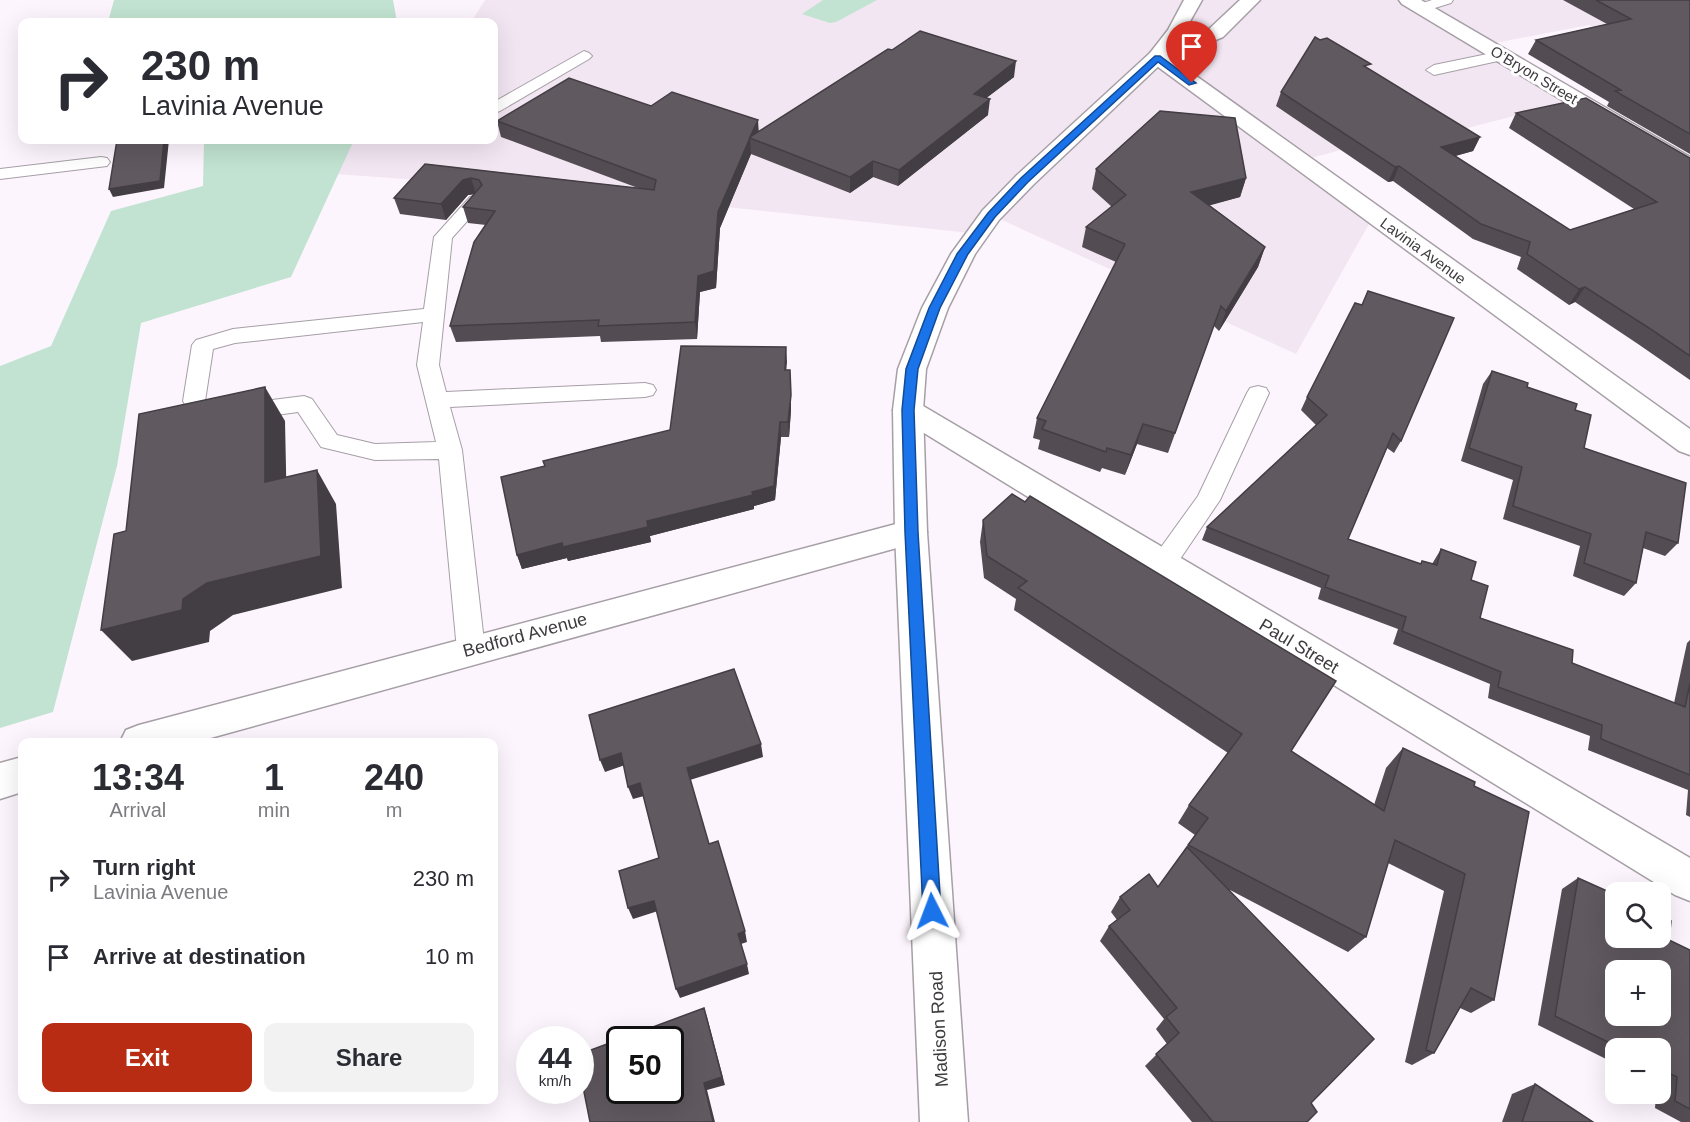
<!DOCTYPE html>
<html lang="en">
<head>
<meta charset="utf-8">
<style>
	:root { --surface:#fff; --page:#f2f2f3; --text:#2b2b33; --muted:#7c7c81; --accent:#b82c13 }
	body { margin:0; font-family:Arial,sans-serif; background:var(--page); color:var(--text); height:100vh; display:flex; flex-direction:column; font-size:22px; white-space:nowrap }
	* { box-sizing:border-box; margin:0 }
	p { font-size:20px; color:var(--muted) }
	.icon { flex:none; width:33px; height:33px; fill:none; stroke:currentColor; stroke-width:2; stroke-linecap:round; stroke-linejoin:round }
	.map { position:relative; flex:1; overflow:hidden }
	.panel { position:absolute; left:18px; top:738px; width:480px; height:366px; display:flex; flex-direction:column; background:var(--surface); border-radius:12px; box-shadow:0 6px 24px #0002 }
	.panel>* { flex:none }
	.banner { position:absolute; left:18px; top:18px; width:480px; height:126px; border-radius:12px; box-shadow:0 6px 24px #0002; background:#fff; color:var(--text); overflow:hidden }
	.tools { position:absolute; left:1605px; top:882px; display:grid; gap:12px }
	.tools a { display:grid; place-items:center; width:66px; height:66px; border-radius:12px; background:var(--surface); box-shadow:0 6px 24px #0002; font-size:30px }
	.speed { position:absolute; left:516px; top:1026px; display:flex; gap:12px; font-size:30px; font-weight:700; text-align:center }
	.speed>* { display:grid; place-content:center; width:78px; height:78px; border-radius:50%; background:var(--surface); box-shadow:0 6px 24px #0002; line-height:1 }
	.speed small { font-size:15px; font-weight:400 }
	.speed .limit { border:3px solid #111; border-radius:9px; background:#fff; color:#111 }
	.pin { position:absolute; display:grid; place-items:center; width:51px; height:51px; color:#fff; margin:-62px -26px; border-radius:50% 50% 50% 0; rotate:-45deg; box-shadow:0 0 6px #0007 }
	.pin .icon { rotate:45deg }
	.me { position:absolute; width:66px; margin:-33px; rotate:357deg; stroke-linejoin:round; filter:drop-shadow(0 0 4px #0008) }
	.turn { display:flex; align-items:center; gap:21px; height:126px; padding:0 24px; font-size:27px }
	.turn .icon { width:78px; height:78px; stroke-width:2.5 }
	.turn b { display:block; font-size:42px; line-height:51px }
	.eta { display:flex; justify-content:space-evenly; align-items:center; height:102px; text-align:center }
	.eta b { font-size:36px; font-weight:700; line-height:42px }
	.primary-button { display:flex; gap:12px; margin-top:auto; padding:12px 24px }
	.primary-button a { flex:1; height:69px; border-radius:12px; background:var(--accent); color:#fff; font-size:24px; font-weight:700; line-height:69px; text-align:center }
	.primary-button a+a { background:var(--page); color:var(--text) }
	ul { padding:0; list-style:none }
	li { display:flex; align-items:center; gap:18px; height:78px; padding:0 24px }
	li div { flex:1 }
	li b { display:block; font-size:22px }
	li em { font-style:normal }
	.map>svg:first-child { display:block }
	.built { fill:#f2e6f2 }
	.green { fill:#c2e3d1 }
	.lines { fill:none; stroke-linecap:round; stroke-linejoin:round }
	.service-casing { stroke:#a69fa6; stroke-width:2 }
	.minor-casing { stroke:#a69fa6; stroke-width:3 }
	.secondary-casing { stroke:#a69fa6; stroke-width:3 }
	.service { fill:#fff; fill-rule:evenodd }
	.minor { fill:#fff; fill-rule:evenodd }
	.secondary { fill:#fff; fill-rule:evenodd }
	.wall { fill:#534d53 }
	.shaded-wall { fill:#433e43 }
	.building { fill:#605960; stroke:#433e43; stroke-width:1.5; fill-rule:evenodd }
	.route { fill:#1a73e8; stroke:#114b97; stroke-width:1.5 }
	.labels { text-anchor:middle; stroke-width:6; stroke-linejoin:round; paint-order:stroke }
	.far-street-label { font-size:15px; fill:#3e3b3e; stroke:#fff }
	.street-label { font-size:18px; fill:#3e3b3e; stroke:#fff }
</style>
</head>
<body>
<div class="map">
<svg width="1690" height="1122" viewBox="0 0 1690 1122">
	<rect width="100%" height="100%" fill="#fdf5fd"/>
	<path class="built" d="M485,0h1205l-73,40 -28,-15 -104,20 92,55 -133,34 -13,-8 -131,35 74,54 -78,139 -305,-139 -12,19 -393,-42 -279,-20 23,-32h164v-118h-23z"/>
	<g class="green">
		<path d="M114,0h279l4,22h-289z"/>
		<path d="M823,0h54l-41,22 -6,1 -28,-9z"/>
		<path d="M204,140h150l-63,137 -150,46 -24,143 -64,246 -53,16v-362l51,-20 60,-135 92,-25z"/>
	</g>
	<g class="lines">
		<defs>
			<g id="service">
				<path d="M1432,0h21l-2,3 -29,9 -7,-4 2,-3z"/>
				<path d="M584,51l5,2 3,3 -3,3 -89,52 -6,2v-11z"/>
				<path d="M1502,51l8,5 -3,3 -73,16 -8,-5 8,-5z"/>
				<path d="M101,157l6,1 3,4 -3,4 -107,13v-10z"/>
				<path d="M476,196l6,1 3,4 -33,37 -13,127 7,27 199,-9 8,2 3,5 -3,5 -8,2 -195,10 12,43 23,200 -4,8 -10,3 -10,-3 -4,-8 -18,-191 -64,1 -54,-13 -23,-35 -95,13 -8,-3 -12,-21 9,-56 4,-5 37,-11 191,-20 10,-72 36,-40zM423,322l-6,43 19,77 -61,2 -38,-9 -25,-36 -8,-3 -95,12 -4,-7 8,-52 22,-6z"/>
				<path d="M1258,386l8,2 3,5 -49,107 -48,71 -9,3 -9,-3 -4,-7 4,-7 44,-61 49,-103 3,-5z"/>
			</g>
			<g id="minor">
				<path d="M1399,0h22l269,157v17l-8,-2 -280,-168z"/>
				<path d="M1157,51l7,2 526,376v26l-11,-4 -529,-390 -3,-4 3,-4z"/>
				<path d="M908,400l10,3 772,455v43l-15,-6 -777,-478 -5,-7 5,-7z"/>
				<path d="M911,520l11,3 5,9 -5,9 -726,201h-76l6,-12 13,-5z"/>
				<path d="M22,757v35l-22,7v-36z"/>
			</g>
			<path id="secondary" d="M1184,0h18l-23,41 30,-12 31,-29h20l-37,37 -59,24 -131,124 -34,35 -24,34 -27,54 -22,61 -3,41 4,122 41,590h-48l-25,-590 -2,-122 5,-41 24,-61 29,-54 32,-44 34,-35 133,-122 18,-23z"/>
		</defs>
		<use href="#service" class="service-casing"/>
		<use href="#minor" class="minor-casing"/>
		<use href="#secondary" class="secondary-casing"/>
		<use href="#service" class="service"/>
		<use href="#minor" class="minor"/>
		<use href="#secondary" class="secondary"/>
	</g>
	<g class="wall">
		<path d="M1563,0h127v154l-83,-48 2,-4 -81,-48 8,-14 71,-16z"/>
		<path d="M1320,40l160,97 -7,14 -18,5 115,74 64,-21 -125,-81 7,-15 174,45v222l-52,-36 -63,-42 -6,3 -52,-36 4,-12 -48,-18 -80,-58 -5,1 -112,-76 5,-14z"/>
		<path d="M892,50l122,27 -28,21 2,17 -90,71 -25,-9 -23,16 -99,-39 -31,74 -4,60 -16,4 -3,47 -96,3 -1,-6 -144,6 -6,-16 36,-101 -18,-2 -5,-16 11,-13 -6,1 -22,25 -46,-6 -6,-16 31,-34 213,24 -137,-51 -4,-16 154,-15 107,14v12z"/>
		<path d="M1096,169l150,9 -6,19 -31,8 56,42 -7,20 -39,64 -5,-5 -46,127 -31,-9 -12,31 -23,-7 -2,4 -62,-23 2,-9 -7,-2 4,-20 79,-156 -34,-15 4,-20 26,-20 -20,-18z"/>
		<path d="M1362,305l39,136 -7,12 -7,-5 -39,91 72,25 2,-3 10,3 9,-15 30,31 9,38 92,45 102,40 13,-60 3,-3v177l-4,-2 2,-25 -100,-40 2,-14 -102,-38 2,-14 -97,-40 5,-15 -80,-30 3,-11 -119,-48 5,-13 109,-102 -15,-15 6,-13z"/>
		<path d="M786,347v23l5,16v24l-2,27h-8l-6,63 -21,6v3l-104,27 1,6 -83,19 -1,-3 -45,11 -5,-14 28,-89 125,-36z"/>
		<path d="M1492,371l83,39 9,38 94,95 -13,13 -22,-8 -7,35 -12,13 -51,-20 7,-30 -77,-27 10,-39 -52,-19 22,-77z"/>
		<path d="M983,520l308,231 83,54 12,-37 17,-20 71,38 20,214 -23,13 -11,-5 -26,45 -22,12 -7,-3 39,-171 -56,-28 -22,74 -18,15 -118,-62 81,213 -4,19h-115l-47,-56 22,-22 -11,-15 8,-10 -64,-78 9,-15 8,-6 -6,-8 9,-15 38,-10 37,-52 -17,-12 11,-18 39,-52 -214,-143 2,-11 -32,-21 -4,-36z"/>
		<path d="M1578,878l91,62 21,10v172h-9l-26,-14 1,-14h4v-46h-44v16l-78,-39 24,-136z"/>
		<path d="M1535,1084l58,38h-91l10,-28z"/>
	</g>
	<g class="shaded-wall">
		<path d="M1016,61l-2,16 -42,32 2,-15z"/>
		<path d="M990,99l-2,16 -90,71 1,-16z"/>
		<path d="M758,120l1,15 -9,2z"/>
		<path d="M1480,137l-7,14 -39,11 7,-15z"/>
		<path d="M750,138l1,16 -31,74 -4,60 -16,4 -3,47 -2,-17 3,-46 20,-64z"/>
		<path d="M164,140h5l-5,48 -51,9 -4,-8z"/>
		<path d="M873,161v16l-23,16v-16z"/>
		<path d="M1399,166l-6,15 -5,1 7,-15z"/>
		<path d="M471,178l5,16 -8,1 -22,25 -5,-16 22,-24z"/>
		<path d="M1246,178l-6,19 -54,15 5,-20z"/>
		<path d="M1265,247l-7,20 -39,64 7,-20z"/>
		<path d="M1585,287l-10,15 -6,3 10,-16z"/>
		<path d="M786,347l1,15 -2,23v-15z"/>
		<path d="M790,370l1,40 -2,27 -1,-15z"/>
		<path d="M265,387l20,34 2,95 -22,-34z"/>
		<path d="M780,422l1,15 -6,63 -21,6v3l-104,27 -3,-15 105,-29z"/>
		<path d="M1143,424l-6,20 -12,31 6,-20z"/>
		<path d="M317,470l19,34 6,84 -109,27 -23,16 -1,11 -77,19 -31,-31z"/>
		<path d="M648,527l3,15 -83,19 -1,-3 -45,11 -5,-14 45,-12z"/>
		<path d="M761,744l2,13 -73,23 -3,-12z"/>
		<path d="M621,753l4,12 -20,7 -5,-12z"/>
		<path d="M640,783l4,13 -11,3 -5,-12z"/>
		<path d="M654,901l4,10 -25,8 -5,-11z"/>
		<path d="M745,931l2,11 -6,2 -3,-10z"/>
		<path d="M747,964l2,10 -69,24 -4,-9z"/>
		<path d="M704,1008l3,9 18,68 -18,5 8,32h-2l-9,-39z"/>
	</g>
	<g class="building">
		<path d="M1596,0h94v134l-75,-43 6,-1 -85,-50 95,-21z"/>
		<path d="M920,31l96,30 -42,33 16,5 -91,71 -26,-9 -23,16 -100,-39 -32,74 -4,59 -16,5 -3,46 -97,4 1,-6 -149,6 24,-84 21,-31 -32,-4 19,-22 -3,-5 -8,-2 -8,2 -22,24 -47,-6 31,-34 229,26 2,-10 -159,-59 72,-43 82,28 21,-14 86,28 -8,17 138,-88 4,1z"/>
		<path d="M1315,37l5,3 7,-2 44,26 -7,2 116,71 -39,10 129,83 87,-28 -141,-89 70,-15 104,60v198l-41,-28 -64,-41 -6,2 -52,-35 3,-12 -49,-18 -82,-58 -4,1 -114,-75z"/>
		<path d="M1160,111l75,7 11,60 -55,14 74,55 -39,64 -5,-5 -46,127 -32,-9 -12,31 -24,-7 -1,4 -64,-23 4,-8 -9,-3 88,-174 -39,-17 40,-32 -30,-26z"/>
		<path d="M117,140h47l-4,41 -51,8z"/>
		<path d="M1368,291l86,27 -53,123 -8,-8 -45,106 73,25 1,-3 15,4 4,-16 35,13 -5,18 17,6 -8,32 93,32 -1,13 113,44 5,-24v92l-89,-36 1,-14 -104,-38 3,-15 -99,-41 4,-14 -81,-30 4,-11 -122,-49 120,-112 -20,-18 48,-94 7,2z"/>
		<path d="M681,346l105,1 -1,23h5l1,25 -3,27h-8l-6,64 -22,6 1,3 -106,26 1,6 -85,20 -1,-4 -45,12 -16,-78 44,-11 -2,-5 127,-31z"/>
		<path d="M1492,371l36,12 -1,4 50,17 -2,6 16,5 -7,33 102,35 -8,60 -32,-11 -10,51 -52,-20 7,-29 -78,-28 9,-39 -53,-19z"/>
		<path d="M265,387v95l52,-12 4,86 -114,27 -24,16 -1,11 -81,20 13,-96 12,-3 13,-117z"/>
		<path d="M1012,494l13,8 5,-6 306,185 -45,70 93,60 19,-63 72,34 -1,4 55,26 -35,188 -23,-12 -37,65 -8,-3 39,-176 -70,-34 -29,97 -178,-92 20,-27 -19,-13 53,-71 -224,-146 9,-7 -40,-25 -4,-36z"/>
		<path d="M734,669l27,75 -74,24 22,76 9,-3 27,90 -7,3 9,30 -71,25 -22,-88 -26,7 -9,-37 40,-13 -19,-75 -12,4 -7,-34 -21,7 -11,-45z"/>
		<path d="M1187,847l187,192 -63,64 6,9 -10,10h-94l-57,-68 23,-21 -13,-16 11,-9 -68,-82 21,-16 -10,-13 29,-23 9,13z"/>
		<path d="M1578,878l38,17v43h44v-22l11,5 -2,19 21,10v159l-15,-8 2,-24 -17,-8v-21h-40l-65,-32zM1616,970h44v46h-44z"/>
		<path d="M704,1008l18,69 -18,6 9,39h-123l-10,-50v-18zM620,1040h50v50h-50z"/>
		<path d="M1535,1084l58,38h-71z"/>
	</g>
	<path class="route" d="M1155,56h5l36,27 -7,2 -31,-23 -130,120 -33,35 -27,37 -28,54 -22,61 -4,41 4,122 23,379 -3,6 -6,2 -6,-2 -3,-6 -18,-379 -3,-122 4,-41 23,-61 28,-54 31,-41 33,-35z"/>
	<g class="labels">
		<g class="far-street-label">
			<text transform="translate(1534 75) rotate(31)" y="5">O’Bryon Street</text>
			<text transform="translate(1423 251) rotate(36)" y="5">Lavinia Avenue</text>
		</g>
		<g class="street-label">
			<text transform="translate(525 635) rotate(-15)" y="6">Bedford Avenue</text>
			<text transform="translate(1299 646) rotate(31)" y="6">Paul Street</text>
			<text transform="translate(939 1029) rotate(-93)" y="6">Madison Road</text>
		</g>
	</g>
</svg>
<div class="tools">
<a><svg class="icon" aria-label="search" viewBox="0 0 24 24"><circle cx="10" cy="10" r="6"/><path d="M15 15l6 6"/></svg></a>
<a>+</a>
<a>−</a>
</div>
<div class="speed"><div>44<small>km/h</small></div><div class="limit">50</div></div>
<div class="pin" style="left:1192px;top:83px;background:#d93025"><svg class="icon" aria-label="arrive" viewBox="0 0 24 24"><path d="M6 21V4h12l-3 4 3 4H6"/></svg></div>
<svg class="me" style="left:932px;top:911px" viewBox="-20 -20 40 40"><path d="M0-17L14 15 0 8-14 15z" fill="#1a73e8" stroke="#fff" stroke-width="4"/></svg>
<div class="banner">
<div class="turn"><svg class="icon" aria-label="right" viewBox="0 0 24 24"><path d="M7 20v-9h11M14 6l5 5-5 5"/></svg><div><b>230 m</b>Lavinia Avenue</div></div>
</div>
<section class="panel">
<div class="eta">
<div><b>13:34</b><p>Arrival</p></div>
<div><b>1</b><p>min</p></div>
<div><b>240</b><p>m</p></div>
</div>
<ul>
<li><svg class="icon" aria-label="right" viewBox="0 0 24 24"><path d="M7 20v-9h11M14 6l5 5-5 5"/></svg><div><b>Turn right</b><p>Lavinia Avenue</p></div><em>230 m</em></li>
<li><svg class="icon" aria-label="arrive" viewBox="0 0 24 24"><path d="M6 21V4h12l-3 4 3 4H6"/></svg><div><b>Arrive at destination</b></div><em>10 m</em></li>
</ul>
<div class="primary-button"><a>Exit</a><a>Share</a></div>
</section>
</div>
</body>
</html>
